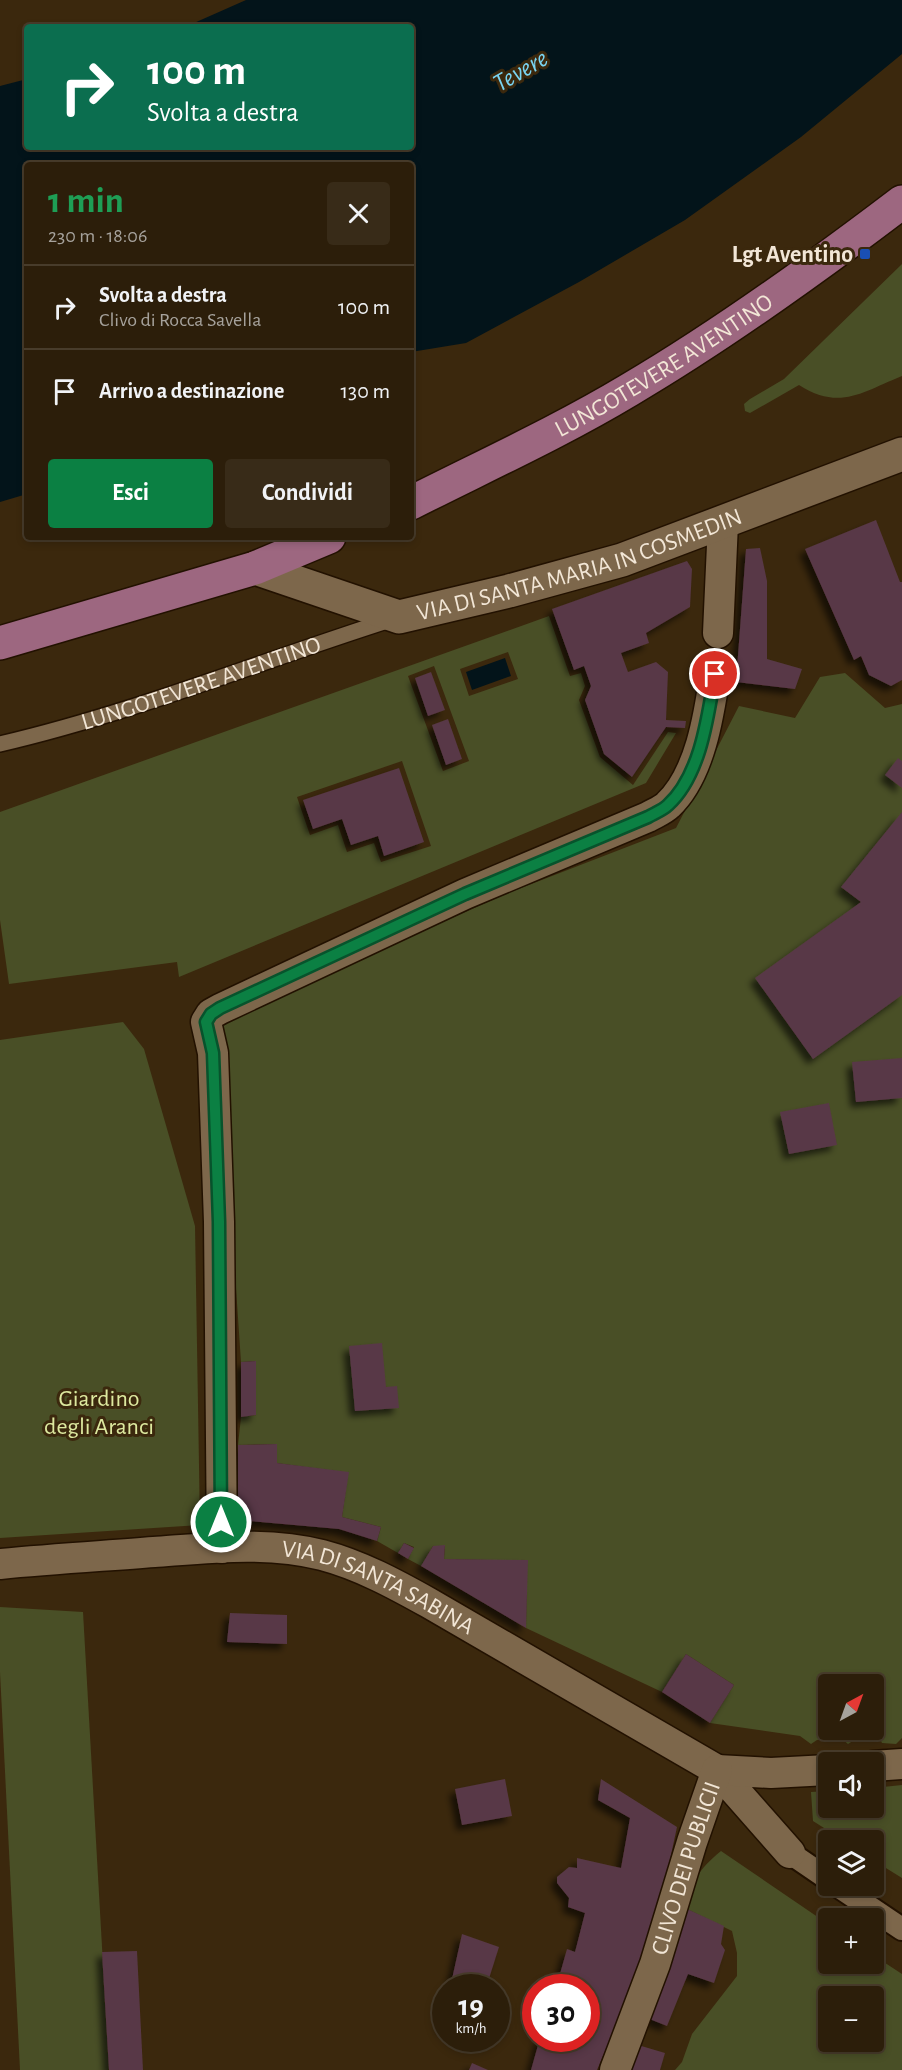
<!DOCTYPE html>
<html lang="it">
<head>
<meta charset="utf-8">
<style>
	:root { --surface:#2c1e0a; --page:#382b18; --text:#f1f3f6; --muted:#a6a29c; --line:#483c2b; --accent:#0b8043 }
	body { margin:0; font-family:"Alegreya Sans",sans-serif; background:var(--page); color:var(--text); height:100vh; display:flex; flex-direction:column; font-size:22px; white-space:nowrap }
	* { box-sizing:border-box; margin:0 }
	p { font-size:20px; color:var(--muted) }
	.icon { flex:none; width:33px; height:33px; fill:none; stroke:currentColor; stroke-width:2; stroke-linecap:round; stroke-linejoin:round }
	.map { position:relative; flex:1; overflow:hidden }
	.details { position:absolute; left:24px; top:162px; width:390px; height:378px; display:flex; flex-direction:column; background:var(--surface); border-radius:6px; box-shadow:0 3px 9px #0003,0 0 0 2px var(--line) }
	.details>* { flex:none }
	.guide { position:absolute; left:24px; top:24px; width:390px; height:126px; border-radius:6px; box-shadow:0 3px 9px #0003,0 0 0 2px var(--line); background:#0b6e4f; color:#fff; overflow:hidden }
	.needle { width:39px; rotate:41deg }
	.controls { position:absolute; left:818px; top:1674px; display:grid; gap:12px }
	.controls a { display:grid; place-items:center; width:66px; height:66px; border-radius:6px; background:var(--surface); box-shadow:0 3px 9px #0003,0 0 0 2px var(--line); font-size:30px }
	.speed { position:absolute; left:432px; top:1974px; display:flex; gap:12px; font-size:30px; font-weight:700; text-align:center }
	.speed>* { display:grid; place-content:center; width:78px; height:78px; border-radius:50%; background:var(--surface); box-shadow:0 3px 9px #0003,0 0 0 2px var(--line); line-height:1 }
	.speed small { font-size:15px; font-weight:400 }
	.speed .limit { border:9px solid #d22; background:#fff; color:#111 }
	.pin { position:absolute; display:grid; place-items:center; width:51px; height:51px; color:#fff; margin:-26px; border:3px solid #fff; border-radius:50%; box-shadow:0 2px 6px #0007 }
	.me { position:absolute; width:66px; margin:-33px; rotate:0deg; stroke-linejoin:round; filter:drop-shadow(0 0 4px #0008) }
	.turn { display:flex; align-items:center; gap:21px; height:126px; padding:0 24px; font-size:27px }
	.turn .icon { width:78px; height:78px; stroke-width:2.5 }
	.turn b { display:block; font-size:42px; line-height:51px }
	.round { display:grid; place-items:center; flex:none; width:63px; height:63px; border-radius:6px; background:var(--page) }
	.headline { display:flex; align-items:center; justify-content:space-between; height:102px; padding:0 24px }
	h1 { font-size:36px; font-weight:700; line-height:45px; color:#1e9e55 }
	.button { display:flex; gap:12px; margin-top:auto; padding:12px 24px }
	.button a { flex:1; height:69px; border-radius:6px; background:var(--accent); color:#fff; font-size:24px; font-weight:700; line-height:69px; text-align:center }
	.button a+a { background:var(--page); color:var(--text) }
	ul { padding:0; list-style:none }
	li { display:flex; align-items:center; gap:18px; height:84px; padding:0 24px; border-top:2px solid var(--line) }
	li div { flex:1 }
	li b { display:block; font-size:22px }
	li em { font-style:normal }
	.map>svg:first-child { display:block }
	.green { fill:#494f26; fill-rule:evenodd }
	.water { fill:#03141a }
	.building { fill:#583846; filter:url(#shadow) }
	.lines { fill:none; stroke-linecap:round; stroke-linejoin:round }
	.service-casing { stroke:#210; stroke-width:18 }
	.pedestrian-casing { stroke:#210; stroke-width:26 }
	.minor-casing { stroke:#210; stroke-width:33 }
	.secondary-casing { stroke:#210; stroke-width:36 }
	.primary-casing { stroke:#210; stroke-width:36 }
	.service { stroke:#7d674b; stroke-width:15 }
	.pedestrian { stroke:#7d674b; stroke-width:22 }
	.minor { stroke:#7d674b; stroke-width:30 }
	.secondary { stroke:#7d674b; stroke-width:33 }
	.primary { stroke:#9d6780; stroke-width:33 }
	.route-casing { stroke:#07532c; stroke-width:15 }
	.route { stroke:#0b8043; stroke-width:10 }
	.transit-dot { fill:#1a4fb4; stroke:#3b280d; stroke-width:2 }
	.labels { text-anchor:middle; stroke-width:6; stroke-linejoin:round; paint-order:stroke }
	.poi-label { font-size:24px; font-weight:bold; fill:#f2e6d6; stroke:#3b280d; text-anchor:end }
	.street-label { font-size:24px; fill:#f2e6d6; stroke:#3b280d }
	.park-label { font-size:24px; fill:#dde99f; stroke:#3b280d }
	.water-label { font-size:26px; font-style:italic; fill:#79d4f2; stroke:#3b280d }
</style>
</head>
<body>
<div class="map">
<svg width="902" height="2070" viewBox="0 0 902 2070">
	<defs>
		<filter id="shadow"><feDropShadow dx="-5.5" dy="5.5" stdDeviation="3" flood-color="#0009"/></filter>
	</defs>
	<rect width="100%" height="100%" fill="#3b280d"/>
	<g class="green">
		<path d="M902,264v112c-40,16 -62,35 -103,9l-49,28 -5,-2 -1,-7 6,-5 34,-20z"/>
		<path d="M549,616l21,60 11,-3 4,13 -6,14 21,57 33,28 35,-53 8,1 -30,50 -467,194 -2,-15 -168,22 -9,-64v-108zM508,652l10,27 -49,17 -9,-27zM434,666l35,95 -26,10 -35,-95zM402,761l29,85 -50,16 -7,-19 -27,9 -9,-27 -28,10 -13,-38z"/>
		<path d="M845,673l40,35 17,-4v1034l-6,6 -14,-1 -3,-6h-20l-11,7 -6,-5 -25,1 -6,4 -11,-8 -90,-13 24,-38 -48,-31 -24,38 -136,-64 1,-67 -83,-2 1,-13h-12l-12,20 -13,-7 6,-12 -10,-4 -6,10 -21,-12 4,-14 -39,-10 6,-44 -71,-10v-19l-39,1 3,-28 15,-2 -1,-54 -14,1 -23,-339 285,-128 173,-67 63,-122 56,12 25,-41zM828,1684h45v46h-45z"/>
		<path d="M123,1022l21,27 51,177 5,299 -200,13v-498z"/>
		<path d="M0,1607l83,5 26,458h-89l-20,-398z"/>
		<path d="M902,1785v93l-29,-18v-20h-30l-30,-19 -2,-29 17,-1v17h45v-20z"/>
		<path d="M721,1851l107,73v40h45v-9l29,19v96h-227l7,-8 10,-28 45,-58v-23l-5,-22 -47,-23c9,-29 12,-37 36,-57zM828,1996h45v46h-45z"/>
	</g>
	<g class="water">
		<path d="M246,0h656v54l-101,83 -116,83 -106,62 -113,61 -55,9v-187h-384v329l-27,8v-416l27,-7v68h384v-120h-226z"/>
		<path d="M505,658l6,18 -39,14 -6,-18z"/>
	</g>
	<g class="building">
		<path d="M876,520l24,62h2v98l-11,6 -22,-11 -8,-19 -7,4 -49,-111z"/>
		<path d="M760,548l7,33v78l35,10 -7,20 -59,-7 10,-133z"/>
		<path d="M687,561l5,8 -2,38 -44,26 3,10 -28,10 7,19 28,-10 12,10 -2,48 20,1 -1,7 -19,-1 -34,50 -28,-23 -19,-54 6,-14 -7,-20 -10,4 -22,-61z"/>
		<path d="M431,672l14,38 -17,6 -13,-38z"/>
		<path d="M448,719l14,40 -16,6 -14,-40z"/>
		<path d="M898,758l4,3v27l-17,-13z"/>
		<path d="M399,768l25,74 -40,14 -6,-20 -27,9 -9,-26 -29,10 -10,-29z"/>
		<path d="M902,812v183l-89,64 -58,-81 106,-76 -20,-15z"/>
		<path d="M902,1058v40l-46,4 -4,-40z"/>
		<path d="M829,1103l8,42 -48,9 -9,-42z"/>
		<path d="M382,1343l4,44 11,-1 2,22 -44,3 -6,-65z"/>
		<path d="M256,1361v54l-15,2v-55z"/>
		<path d="M277,1444v19l72,9 -7,45 39,10 -4,14 -38,-12 -101,-9v-75z"/>
		<path d="M404,1543l10,5 -6,11 -10,-6z"/>
		<path d="M445,1545l-1,14 84,1 -2,68 -105,-62 12,-20z"/>
		<path d="M230,1613l57,2v29l-60,-2z"/>
		<path d="M686,1654l48,31 -24,38 -48,-31z"/>
		<path d="M505,1779l7,37 -50,9 -7,-36z"/>
		<path d="M601,1779l76,48 -20,93 -18,51 -42,99h-66l9,-32h46v-50h-30l11,-39 8,3 10,-39 -17,-6 1,-9 -12,-15v-6l12,-10 8,1v-10l44,10 9,-50 -32,-18z"/>
		<path d="M685,1908l39,18 -3,18 4,6 -11,33 -26,-9 -21,52 -20,-8z"/>
		<path d="M462,1934l37,13 -13,41h-36z"/>
		<path d="M137,1951l6,119h-34l-7,-118z"/>
		<path d="M446,2014v14l-4,-1z"/>
		<path d="M638,2045l27,8 -5,17h-30z"/>
		<path d="M472,2063l16,7h-19z"/>
	</g>
	<g class="lines">
		<defs>
			<g id="service">
				<path id="s1" d="M0,744c133,-31 261,-83 390,-124"/>
			</g>
			<g id="pedestrian">
				<path d="M790,1853l38,26"/>
				<path d="M838,1886l64,43"/>
			</g>
			<g id="minor">
				<path d="M718,633l5,-110"/>
				<path d="M222,1548l-3,-326 -6,-169 -7,-31 5,-8 9,-5 245,-115 183,-77c7,-4 15,-7 20,-12 32,-30 41,-90 47,-131"/>
				<path id="s2" d="M0,1564c51,-5 103,-8 154,-12 55,-4 113,-11 168,3 38,10 73,29 107,48l288,167 73,83"/>
				<path d="M873,1766l29,-2"/>
				<path d="M717,1770l54,3 57,-3"/>
				<path id="s3" d="M615,2070l40,-106 37,-122 25,-72"/>
			</g>
			<g id="secondary">
				<path id="s4" d="M255,568l144,49 110,-26 113,-31 280,-106"/>
			</g>
			<g id="primary">
				<path id="s5" d="M411,503c73,-37 148,-71 218,-113 95,-56 185,-121 273,-188"/>
				<path d="M0,643l255,-75 74,-31"/>
			</g>
		</defs>
		<use href="#service" class="service-casing"/>
		<use href="#pedestrian" class="pedestrian-casing"/>
		<use href="#minor" class="minor-casing"/>
		<use href="#secondary" class="secondary-casing"/>
		<use href="#primary" class="primary-casing"/>
		<use href="#service" class="service"/>
		<use href="#pedestrian" class="pedestrian"/>
		<use href="#minor" class="minor"/>
		<use href="#secondary" class="secondary"/>
		<use href="#primary" class="primary"/>
	</g>
	<g class="lines">
		<defs>
			<path id="route" d="M221,1522l-2,-300 -6,-169 -7,-31 5,-8 9,-6 245,-114 183,-77c7,-4 15,-7 20,-12 33,-30 40,-90 47,-131"/>
		</defs>
		<use href="#route" class="route-casing"/>
		<use href="#route" class="route"/>
	</g>
	<rect class="transit-dot" x="859" y="248" width="12" height="12" rx="3"/>
	<g class="labels">
		<g class="poi-label">
			<text x="853" y="262">Lgt Aventino</text>
		</g>
		<g class="street-label">
			<text dy="8" stroke="none"><textPath href="#s5" startOffset="288">LUNGOTEVERE AVENTINO</textPath></text>
			<text dy="8" stroke="none"><textPath href="#s4" startOffset="340">VIA DI SANTA MARIA IN COSMEDIN</textPath></text>
			<text dy="8" stroke="none"><textPath href="#s1" startOffset="210">LUNGOTEVERE AVENTINO</textPath></text>
			<text dy="8" stroke="none"><textPath href="#s2" startOffset="387">VIA DI SANTA SABINA</textPath></text>
			<text dy="8" stroke="none"><textPath href="#s3" startOffset="214">CLIVO DEI PUBLICII</textPath></text>
		</g>
		<g class="park-label">
			<text x="99" y="1406">Giardino<tspan x="99" dy="28">degli Aranci</tspan></text>
		</g>
		<g class="water-label">
			<text transform="translate(520 70) rotate(-30)" y="9">Tevere</text>
		</g>
	</g>
</svg>
<div class="controls">
<a><svg class="needle" viewBox="-14 -14 28 28"><path d="M0-13l5 13h-10z" fill="#e53935"/><path d="M0 13l5-13h-10z" fill="#a6a29c"/></svg></a>
<a><svg class="icon" aria-label="sound" viewBox="0 0 24 24"><path d="M4 9h4l5-4v14l-5-4H4zM17 9q2 3 0 6"/></svg></a>
<a><svg class="icon" aria-label="layers" viewBox="0 0 24 24"><path d="M12 4l9 5-9 5-9-5zM3 14l9 5 9-5"/></svg></a>
<a>+</a>
<a>−</a>
</div>
<div class="speed"><div>19<small>km/h</small></div><div class="limit">30</div></div>
<div class="pin" style="left:715px;top:674px;background:#d93025"><svg class="icon" aria-label="arrive" viewBox="0 0 24 24"><path d="M6 21V4h12l-3 4 3 4H6"/></svg></div>
<svg class="me" style="left:221px;top:1522px" viewBox="-20 -20 40 40"><circle r="17" fill="#0b8043" stroke="#fff" stroke-width="3"/><path d="M0-11L8 9 0 5-8 9z" fill="#fff"/></svg>
<div class="guide">
<div class="turn"><svg class="icon" aria-label="right" viewBox="0 0 24 24"><path d="M7 20v-9h11M14 6l5 5-5 5"/></svg><div><b>100 m</b>Svolta a destra</div></div>
</div>
<section class="details">
<div class="headline"><div><h1>1 min</h1><p>230 m · 18:06</p></div><a class="round"><svg class="icon" aria-label="close" viewBox="0 0 24 24"><path d="M6 6l12 12M18 6L6 18"/></svg></a></div>
<ul>
<li><svg class="icon" aria-label="right" viewBox="0 0 24 24"><path d="M7 20v-9h11M14 6l5 5-5 5"/></svg><div><b>Svolta a destra</b><p>Clivo di Rocca Savella</p></div><em>100 m</em></li>
<li><svg class="icon" aria-label="arrive" viewBox="0 0 24 24"><path d="M6 21V4h12l-3 4 3 4H6"/></svg><div><b>Arrivo a destinazione</b></div><em>130 m</em></li>
</ul>
<div class="button"><a>Esci</a><a>Condividi</a></div>
</section>
</div>
</body>
</html>
